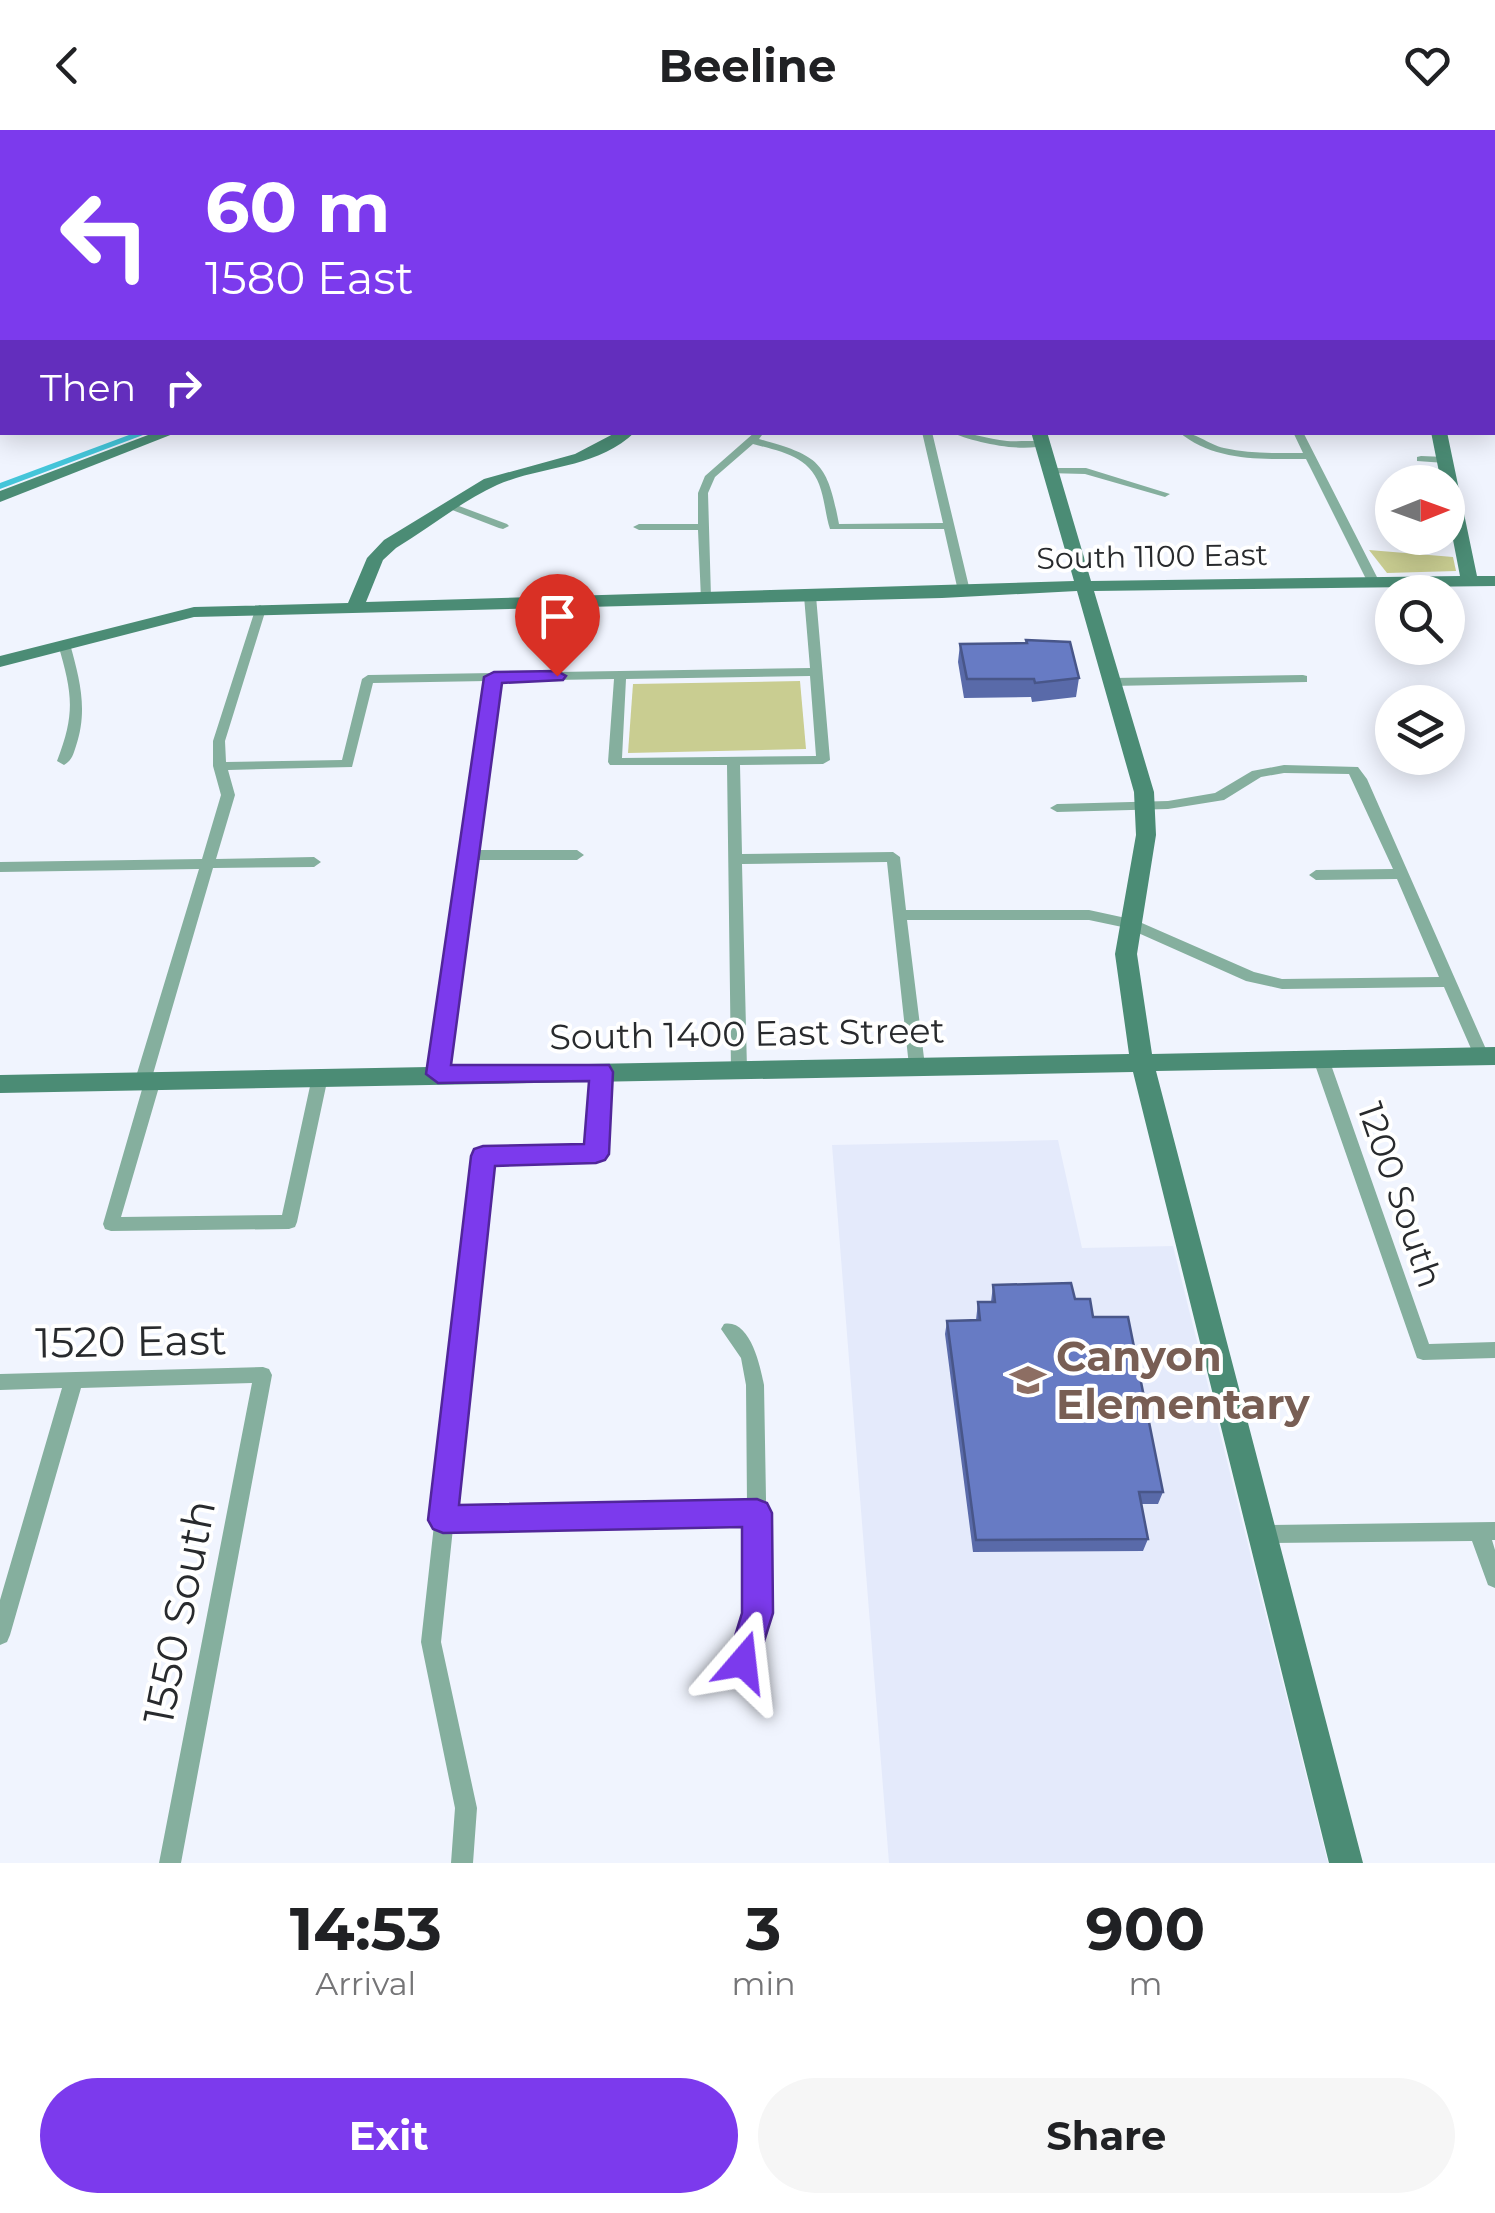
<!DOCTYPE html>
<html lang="en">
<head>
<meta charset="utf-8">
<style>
	:root { --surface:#fff; --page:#f6f6f6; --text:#202124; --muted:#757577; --accent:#7c3aed }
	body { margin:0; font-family:Montserrat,sans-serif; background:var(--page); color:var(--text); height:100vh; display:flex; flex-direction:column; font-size:38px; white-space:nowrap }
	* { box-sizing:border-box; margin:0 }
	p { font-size:32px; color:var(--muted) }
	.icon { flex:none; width:55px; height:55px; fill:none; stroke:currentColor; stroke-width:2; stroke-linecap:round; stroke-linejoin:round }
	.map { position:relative; height:1733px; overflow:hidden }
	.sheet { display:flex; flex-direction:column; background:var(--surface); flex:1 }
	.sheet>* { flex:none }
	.banner { position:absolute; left:0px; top:0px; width:1495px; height:305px; box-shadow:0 5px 25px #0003; background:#7c3aed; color:#fff; overflow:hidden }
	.needle { width:65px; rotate:89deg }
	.tools { position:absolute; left:1375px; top:335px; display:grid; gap:20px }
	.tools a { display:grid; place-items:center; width:90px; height:90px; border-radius:50%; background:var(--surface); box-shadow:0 5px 25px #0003; font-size:50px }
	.pin { position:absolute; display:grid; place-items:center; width:85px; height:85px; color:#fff; margin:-102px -42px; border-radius:50% 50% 50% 0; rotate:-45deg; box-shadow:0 0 10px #0007 }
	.pin .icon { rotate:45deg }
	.me { position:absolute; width:110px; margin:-55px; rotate:17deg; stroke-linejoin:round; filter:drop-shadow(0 0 8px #0008) }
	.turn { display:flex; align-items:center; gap:35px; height:210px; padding:0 40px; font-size:45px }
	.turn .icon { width:130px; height:130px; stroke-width:2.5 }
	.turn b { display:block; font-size:70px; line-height:85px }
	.then { display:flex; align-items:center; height:95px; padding:0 40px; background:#0003; gap:20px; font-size:38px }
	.eta { display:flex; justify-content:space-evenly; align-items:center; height:170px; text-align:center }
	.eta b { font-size:60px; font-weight:700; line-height:70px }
	.action { display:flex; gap:20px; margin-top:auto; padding:20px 40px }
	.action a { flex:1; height:115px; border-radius:60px; background:var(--accent); color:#fff; font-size:40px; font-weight:700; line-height:115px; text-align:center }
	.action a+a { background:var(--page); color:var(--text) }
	header { display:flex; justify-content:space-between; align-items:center; height:130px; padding:0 40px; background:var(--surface); font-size:45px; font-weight:700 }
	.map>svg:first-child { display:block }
	.built { fill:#e4eafb }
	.green { fill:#c9cd91 }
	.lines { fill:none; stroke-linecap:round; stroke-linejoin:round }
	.canal { fill:#44c5d9; fill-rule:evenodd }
	.street { fill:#85af9e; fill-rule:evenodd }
	.secondary { fill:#4b8c75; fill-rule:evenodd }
	.wall { fill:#596aa9 }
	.building { fill:#677bc4; stroke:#485689; stroke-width:2.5 }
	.route { fill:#7c3aed; stroke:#51269a; stroke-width:2.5 }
	.labels { text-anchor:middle; stroke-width:8; stroke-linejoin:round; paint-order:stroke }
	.far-street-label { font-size:30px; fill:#282a2d; stroke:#fff }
	.street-label { font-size:35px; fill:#282a2d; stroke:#fff }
	.near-street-label { font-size:42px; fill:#282a2d; stroke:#fff }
	.near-education-label { font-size:42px; font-weight:bold; fill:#785e54; stroke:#fff; text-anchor:start }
</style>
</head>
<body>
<header><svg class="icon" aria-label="back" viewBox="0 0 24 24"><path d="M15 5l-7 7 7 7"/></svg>Beeline<svg class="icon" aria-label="heart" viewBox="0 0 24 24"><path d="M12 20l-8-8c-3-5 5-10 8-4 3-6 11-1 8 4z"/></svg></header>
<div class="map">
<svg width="1495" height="1733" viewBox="0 0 1495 1733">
	<rect width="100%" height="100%" fill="#f0f4fe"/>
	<path class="built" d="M1058,1010l24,108 91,-2 155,617h-439l-57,-718z"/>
	<g class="green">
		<path d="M1369,420l84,7 3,14 -69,2z"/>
		<path d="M800,551l6,68 -178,4 5,-69z"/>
	</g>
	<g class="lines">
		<path class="canal" d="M137,302h14l-151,57v-6z"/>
		<g class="street">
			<path d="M324,0h11l2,2h-10z"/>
			<rect x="774" y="0" width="8" height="2"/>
			<path d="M1421,0l3,2 -14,-1 1,-1z"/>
			<rect x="1492" y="11" width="3" height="4"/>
			<rect x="1492" y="46" width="3" height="4"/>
			<rect x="1492" y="81" width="3" height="6"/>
			<path d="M1492,94h3v8l-3,-1z"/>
			<path d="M1495,126v6l-3,1v-6z"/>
			<path d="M1492,184l3,1v9l-3,-1z"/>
			<rect x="1492" y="272" width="3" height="6"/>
			<path d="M755,302l7,3 -3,4c60,17 68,22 80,85l104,-1 -21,-91h10l38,159 -2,2h-8l-2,-2 -14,-62h-114c-4,-12 -5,-26 -9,-39 -9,-33 -38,-38 -68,-46l-38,33 -7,16 3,104 -6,3 -4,-1 -3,-69h-59l-6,-3 6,-3h59v-31l7,-17z"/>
			<path d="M950,302c20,0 37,7 57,9 14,1 28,-2 40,3 -23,10 -74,-2 -97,-12z"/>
			<path d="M1179,302c17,0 28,12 45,16 26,6 53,5 79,5l-10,-21h10l76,149 -2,2h-8l-2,-2 -61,-122c-43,0 -92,3 -127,-27z"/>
			<path d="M1421,326l24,1 5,3 -5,3 -28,-2v-4z"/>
			<path d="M1051,338h35l84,26 -5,3 -80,-23 -38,-1 -1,-2z"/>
			<path d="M451,373l56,21 2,2 -6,3 -4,-1 -52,-20v-4z"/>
			<path d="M810,463l6,3 14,164 -7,4 -83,1 2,89 151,-2 7,5 6,53h183l46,10 119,52 28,7 157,-2 -42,-98 -81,1 -7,-5 7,-5 77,-1 -44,-95 -65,-1 -23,4 -37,23 -56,9 -111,3 -7,-4 7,-4 111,-3 47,-8 37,-22 32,-6 74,2 9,12 122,277 -3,4h-10l-32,-73 -162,2 -36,-8 -119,-53 -38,-8h-182l18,146 -2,4h-12l-2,-4 -22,-204 -145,2 5,205 -2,4h-12l-2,-4 -4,-304h-117l-2,-3 6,-83 -114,2 -24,169h101l7,5 -7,5h-102l-29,214 -2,4h-12l-2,-4 57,-393 -114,2 -21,84 -124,3 7,25 -19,64 98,-2 7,5 -7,5 -101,1 -60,206 6,2 2,4 -40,137 161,-2 30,-138 2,-4h12l2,4 -31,145 -2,5 -6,2 -178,2 -6,-2 -2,-5 40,-138 -6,-2 -2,-4 64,-211 -199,3v-10l202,-3 19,-64 -8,-29v-25l43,-134 4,-2 6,4 -41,132 1,21 116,-2 20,-81 6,-4 442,-7 -6,-72zM810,546l6,80 -194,2 4,-79z"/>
			<path d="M64,510l6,4c10,36 18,66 6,102 -3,9 -4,14 -12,19l-7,-4c19,-49 15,-68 1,-117z"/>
			<path d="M1303,545l4,1v6l-195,4 -6,-4 6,-4z"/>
			<path d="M1321,923l5,2 3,4 100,285 66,-2v16l-72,2 -6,-2 -104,-299 3,-4z"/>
			<path d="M601,936l6,2 2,4 -5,81 -2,5 -111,4 -36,348 292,-6 -1,-119 -5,-27 -20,-29 3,-5c26,-5 36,41 40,61l4,228 -18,56 -7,3 -7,-3 -3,-7 15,-49 -1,-91 -294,6 -12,114 36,166 -4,55h-22l4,-55 -34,-166 54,-486 2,-5 6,-2 105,-2 5,-75 2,-4z"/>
			<path d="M263,1237l6,2 3,6 -91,488h-22l93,-480 -171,5 -71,247 -3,7 -7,3v-45l62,-212 -62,2v-16z"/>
			<path d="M1495,1392v18h-3l3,10v38l-7,-3 -16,-44 -208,2 -7,-2 -3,-7 3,-7 7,-2z"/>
		</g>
		<g class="secondary">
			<path d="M156,302h22l-178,70v-11z"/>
			<path d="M617,302h18c-38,37 -92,33 -138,53 -35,16 -68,43 -101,63l-13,12 -17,42 708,-21 -43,-149h16l44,149 369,-5 -12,-62v-32h-7l-10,-50h16l30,144h18v10l-401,5 60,201 2,43 -19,119 15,100 343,-7v18l-339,6 207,792h-34l-196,-791 -1133,21v-18l1129,-21 -14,-100 21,-119 -2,-43 -57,-201 -135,7 -748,19 -194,50v-11l194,-49 154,-4 19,-45 17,-18 100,-61 91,-25z"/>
		</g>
	</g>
	<g class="wall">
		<path d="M1026,510l53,38 -3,19 -44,5 -1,-5 -67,1 -6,-36 2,-18 66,-1z"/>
		<path d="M993,1155l82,14 18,18 70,175 -5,12h-17l7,35 -5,12 -170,1 -28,-218 2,-13 29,-1 2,-18h13z"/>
	</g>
	<g class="building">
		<path d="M1026,510l44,2 9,36 -44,5 -1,-4h-67l-7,-35 67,-1z"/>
		<path d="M1071,1153l4,16h15l3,18h35l35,175h-24l9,47 -172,1 -29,-219 33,-1 -2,-18h17l-2,-17z"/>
	</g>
	<path class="route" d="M557,541l9,5 -3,4 -61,3 -51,382h158l4,7 -4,82 -4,6 -9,3 -101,3 -36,339 298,-6 10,4 5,10 1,100 -19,60 -11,5 -11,-5 -5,-11 15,-49v-86l-299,6 -10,-4 -5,-9 43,-364 3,-7 9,-3 101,-2 5,-63 -151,2 -12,-9 58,-397 10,-5z"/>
	<defs>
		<symbol id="school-bare" viewBox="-9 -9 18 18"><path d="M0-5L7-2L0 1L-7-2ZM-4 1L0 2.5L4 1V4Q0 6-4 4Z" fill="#8d6e63" stroke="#fff" stroke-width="2.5" paint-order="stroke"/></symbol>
	</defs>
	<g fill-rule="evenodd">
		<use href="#school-bare" x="1003" y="1225" width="50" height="50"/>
	</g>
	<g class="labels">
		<g class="far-street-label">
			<text transform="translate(1152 427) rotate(-1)" y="10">South 1100 East</text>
		</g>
		<g class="street-label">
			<text transform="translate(747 904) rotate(-1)" y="12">South 1400 East Street</text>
			<text transform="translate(1400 1065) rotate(71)" y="12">1200 South</text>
		</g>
		<g class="near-street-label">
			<text transform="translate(131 1211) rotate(-1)" y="15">1520 East</text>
			<text transform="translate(179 1482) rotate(-79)" y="15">1550 South</text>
		</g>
		<g class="near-education-label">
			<text x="1056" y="1241">Canyon<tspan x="1056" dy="48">Elementary</tspan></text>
		</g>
	</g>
</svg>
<div class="tools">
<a><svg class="needle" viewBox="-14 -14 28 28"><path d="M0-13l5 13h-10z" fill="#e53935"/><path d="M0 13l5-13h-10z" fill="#757577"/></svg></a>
<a><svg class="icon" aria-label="search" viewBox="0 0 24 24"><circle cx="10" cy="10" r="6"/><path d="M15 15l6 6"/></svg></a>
<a><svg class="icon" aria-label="layers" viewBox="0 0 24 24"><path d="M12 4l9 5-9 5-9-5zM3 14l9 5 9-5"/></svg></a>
</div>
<div class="pin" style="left:557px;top:546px;background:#d93025"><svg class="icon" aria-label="arrive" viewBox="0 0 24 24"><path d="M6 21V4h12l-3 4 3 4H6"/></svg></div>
<svg class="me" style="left:743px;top:1532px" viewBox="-20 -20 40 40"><path d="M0-17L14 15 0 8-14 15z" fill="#7c3aed" stroke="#fff" stroke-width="4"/></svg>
<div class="banner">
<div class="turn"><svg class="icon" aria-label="left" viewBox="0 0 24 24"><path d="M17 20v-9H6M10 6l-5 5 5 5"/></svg><div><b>60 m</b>1580 East</div></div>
<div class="then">Then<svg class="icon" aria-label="right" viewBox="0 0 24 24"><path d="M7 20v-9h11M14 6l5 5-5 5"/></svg></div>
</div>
</div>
<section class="sheet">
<div class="eta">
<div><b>14:53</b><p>Arrival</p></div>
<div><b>3</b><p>min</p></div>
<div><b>900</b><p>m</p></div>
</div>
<div class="action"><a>Exit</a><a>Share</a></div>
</section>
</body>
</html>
